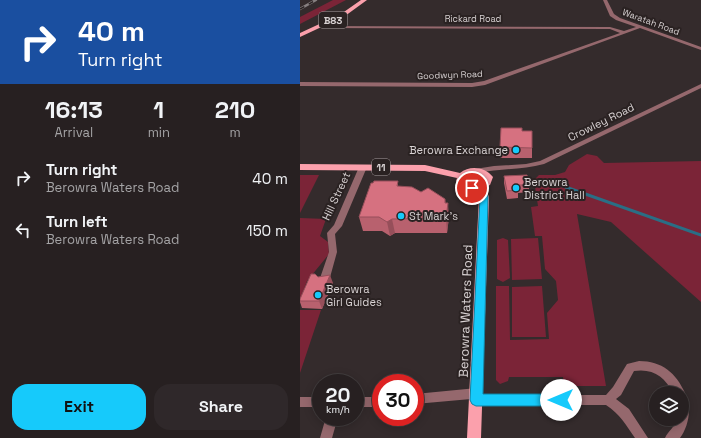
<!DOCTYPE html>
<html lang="en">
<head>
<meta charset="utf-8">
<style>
	:root { --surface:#272021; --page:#2f282a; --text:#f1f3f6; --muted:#a4a3a5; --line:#433e3f; --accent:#16cafb }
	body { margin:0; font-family:"Space Grotesk",sans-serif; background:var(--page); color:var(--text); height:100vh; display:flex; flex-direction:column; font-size:15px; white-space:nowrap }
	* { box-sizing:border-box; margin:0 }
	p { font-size:13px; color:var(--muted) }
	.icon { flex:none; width:22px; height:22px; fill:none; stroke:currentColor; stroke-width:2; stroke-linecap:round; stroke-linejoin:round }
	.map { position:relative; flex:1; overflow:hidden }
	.details { display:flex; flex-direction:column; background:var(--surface); width:300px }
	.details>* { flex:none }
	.hud { background:#1a4fa0; color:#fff; overflow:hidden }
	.buttons { position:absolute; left:349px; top:386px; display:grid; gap:8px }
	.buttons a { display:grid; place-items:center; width:40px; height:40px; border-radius:50%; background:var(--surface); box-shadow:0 2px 10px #0003,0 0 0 1px var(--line); font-size:20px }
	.speed { position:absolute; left:12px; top:374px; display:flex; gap:8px; font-size:20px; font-weight:700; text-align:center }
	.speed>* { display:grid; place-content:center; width:52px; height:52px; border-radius:50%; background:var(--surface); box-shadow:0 2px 10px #0003,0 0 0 1px var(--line); line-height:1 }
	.speed small { font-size:10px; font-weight:400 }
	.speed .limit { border:6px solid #d22; background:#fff; color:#111 }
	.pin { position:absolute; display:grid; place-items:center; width:34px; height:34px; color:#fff; margin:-17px; border:2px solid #fff; border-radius:50%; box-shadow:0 1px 4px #0007 }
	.me { position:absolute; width:44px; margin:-22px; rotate:270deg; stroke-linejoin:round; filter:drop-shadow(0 0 3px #0008) }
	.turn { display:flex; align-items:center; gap:14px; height:84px; padding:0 12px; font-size:18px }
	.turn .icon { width:52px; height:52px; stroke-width:2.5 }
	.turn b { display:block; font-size:28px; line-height:34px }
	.eta { display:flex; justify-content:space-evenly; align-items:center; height:68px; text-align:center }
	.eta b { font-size:24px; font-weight:800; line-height:28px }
	.primary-button { display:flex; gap:8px; margin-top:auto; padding:8px 12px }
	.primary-button a { flex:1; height:46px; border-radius:16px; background:var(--accent); color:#111; font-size:16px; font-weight:800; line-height:46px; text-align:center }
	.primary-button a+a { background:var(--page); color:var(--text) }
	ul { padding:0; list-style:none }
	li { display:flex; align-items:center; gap:12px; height:52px; padding:0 12px }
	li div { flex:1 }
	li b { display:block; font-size:15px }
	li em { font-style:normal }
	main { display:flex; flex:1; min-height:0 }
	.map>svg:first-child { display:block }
	.green { fill:#7b2437 }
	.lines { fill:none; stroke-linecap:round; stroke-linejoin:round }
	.stream { stroke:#2a6e85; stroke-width:3 }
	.street { fill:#95686d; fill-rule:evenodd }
	.primary { fill:#fba0ac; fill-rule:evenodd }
	.rail-casing { stroke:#878081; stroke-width:2.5 }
	.rail { stroke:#2a2222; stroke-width:1.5; stroke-dasharray:5; stroke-linecap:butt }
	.wall { fill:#b8616e }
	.shaded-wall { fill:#964f5a }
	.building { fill:#d67180; stroke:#964f5a }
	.route { fill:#16cafb; stroke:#0e83a3 }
	.poi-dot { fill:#16cafb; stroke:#2a2222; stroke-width:1.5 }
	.labels { text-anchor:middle; stroke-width:4; stroke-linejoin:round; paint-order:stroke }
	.far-street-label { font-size:9px; fill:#d8d2d3; stroke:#2a2222 }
	.shield { fill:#2a2222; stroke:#a49d9e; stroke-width:1 }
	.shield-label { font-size:10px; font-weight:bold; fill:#d8d2d3 }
	.street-label { font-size:11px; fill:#d8d2d3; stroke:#2a2222 }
	.poi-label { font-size:11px; fill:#d8d2d3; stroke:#2a2222; text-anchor:start }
	.near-street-label { font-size:13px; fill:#d8d2d3; stroke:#2a2222 }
</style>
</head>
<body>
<main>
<section class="details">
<div class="hud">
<div class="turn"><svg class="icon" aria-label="right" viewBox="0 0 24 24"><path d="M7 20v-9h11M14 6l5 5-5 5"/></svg><div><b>40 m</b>Turn right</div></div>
</div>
<div class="eta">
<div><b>16:13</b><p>Arrival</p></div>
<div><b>1</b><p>min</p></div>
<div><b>210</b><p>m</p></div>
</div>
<ul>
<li><svg class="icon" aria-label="right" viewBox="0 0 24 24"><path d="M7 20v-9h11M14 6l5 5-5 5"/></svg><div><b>Turn right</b><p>Berowra Waters Road</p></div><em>40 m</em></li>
<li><svg class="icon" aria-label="left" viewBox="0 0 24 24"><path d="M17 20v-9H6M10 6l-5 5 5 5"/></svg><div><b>Turn left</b><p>Berowra Waters Road</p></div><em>150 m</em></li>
</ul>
<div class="primary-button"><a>Exit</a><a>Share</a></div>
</section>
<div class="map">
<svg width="401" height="438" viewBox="0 0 401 438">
	<rect width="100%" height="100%" fill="#342b2c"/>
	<g class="green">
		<path d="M33,0h13l-46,24v-7z"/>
		<path d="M287,154l10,2 7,7 97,-2v141l-90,-80 -34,-8 29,172h-42l-1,-9h-54l-1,4 -8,3 -4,-4v-94h13l1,54 39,-1 -2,-26 11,-13 -2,-19 -11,-12 -3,-33h-7l-4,-29 7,-1 -4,-26 5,-5h16l10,-3 4,-7z"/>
		<path d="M0,175h19l-19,38z"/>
		<path d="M0,218l26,1 -6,17 8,6 1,12 -22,27 -7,19z"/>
		<path d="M203,238l5,2 2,38 -7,4 -6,-3v-39z"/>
		<path d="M238,238l4,41 -30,1 -1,-41z"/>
		<path d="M242,286l4,51h-34v-50z"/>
		<path d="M0,310h21l-21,63z"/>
	</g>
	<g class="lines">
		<path class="stream" d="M260,185l141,50"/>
		<g class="street">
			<path d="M303,0h4l7,14 6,4 81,29v3l-61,-22 -155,57 -13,2 -172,-1v-4l172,1 12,-2 136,-48 -10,-4 -290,-1h-2v-2l292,1 14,4 12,-4 -20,-7 -6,-4z"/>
			<path d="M401,84v4l-157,76c-21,6 -44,4 -66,9l-4,-2 1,-2 19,-3 32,-2 14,-3z"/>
			<path d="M63,165l4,2 -25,59 -7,8 2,18 -8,29 -2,2h-6l-2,-2 10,-29 -2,-19 7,-8 25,-58z"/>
			<path d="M339,361c23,0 37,12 46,32l-1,2 2,1c6,14 2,31 -6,42h-15c3,-7 10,-11 12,-19h5v-26h-9c-8,-16 -20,-25 -39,-22l-13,24 -5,4 13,10 19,29h-13c-9,-13 -15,-24 -29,-33h-130l-4,-1 -1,-5 -56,5v-10l62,-6 4,1 2,4 -1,2h124l7,-8 14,-23z"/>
			<rect x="0" y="397" width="21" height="10"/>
			<rect x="55" y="397" width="26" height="10"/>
			<path d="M26,417h12l-6,21h-12z"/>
		</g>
		<g class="primary">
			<path d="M61,0h6l-22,16 -45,21v-4l41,-19z"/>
			<path d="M0,164l125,1 35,8c10,-8 25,-6 33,4l-3,8 -5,2 4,10 -8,241h-14l12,-241 -2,-6 -16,-4 -5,-6 1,-3 -32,-7 -125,-1zM172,173l6,1 5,3v5c-6,2 -13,5 -17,-1v-4z"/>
		</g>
		<defs>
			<path id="rail" d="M0,9l16,-9"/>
		</defs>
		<use href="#rail" class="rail-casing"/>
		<use href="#rail" class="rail"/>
	</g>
	<g class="wall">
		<path d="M222,131l10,17v10h-32v-11z"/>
		<path d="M204,176l25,9v7l-11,1v5l-11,1 -3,-16z"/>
		<path d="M98,181v5l23,6 25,11 3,14 -2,16h-52l-5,3 -8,-5h-19l-4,-14 14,-34z"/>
		<path d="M18,277l15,6 -11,26 -20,-1 -2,-6v-3z"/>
	</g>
	<g class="shaded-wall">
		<path d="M145,199l2,14 1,-10 1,14 -2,16 -2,-30z"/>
		<path d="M92,219l3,14 -5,3 -3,-14z"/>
		<path d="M30,275l3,8 -11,26 -3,-8z"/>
	</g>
	<g class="building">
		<path d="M201,128h21v3h10v17l-32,-1z"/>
		<path d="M227,175l2,10h-12l2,5 -12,1 -3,-15z"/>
		<path d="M74,181h24l-1,5 15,1 9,5 7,-4 17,11v4h3l-2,15 -54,1 -5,3 -8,-5h-20l12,-34h2z"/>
		<path d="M11,274h4l3,3 12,-2 -11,26h-19v-2z"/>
	</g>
	<path class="route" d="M180,184l5,3 3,10 -5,197h78l4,2 2,4 -2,4 -4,2h-85l-4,-2 -2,-4 10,-203 -3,-7h-5l-5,-2 2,-2z"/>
	<g class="poi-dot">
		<circle cx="216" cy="150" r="4"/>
		<circle cx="216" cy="188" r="4"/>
		<circle cx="101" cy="216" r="4"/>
		<circle cx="18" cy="295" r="4"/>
	</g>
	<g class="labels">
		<g class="far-street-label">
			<text x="173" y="22">Rickard Road</text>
			<text transform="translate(351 22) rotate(20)" y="3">Waratah Road</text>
			<text transform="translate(150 75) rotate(-2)" y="3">Goodwyn Road</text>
		</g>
		<g class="shield">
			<rect x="19" y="12" width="28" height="16" rx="3"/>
			<rect x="72" y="159" width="18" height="16" rx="3"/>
		</g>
		<g class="shield-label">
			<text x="33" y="24">B83</text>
			<text x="81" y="171">11</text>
		</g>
		<g class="street-label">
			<text transform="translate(301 122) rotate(-26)" y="4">Crowley Road</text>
			<text transform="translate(36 196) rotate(-65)" y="4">Hill Street</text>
		</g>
		<g class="poi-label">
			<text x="208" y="154" text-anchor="end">Berowra Exchange</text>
			<text x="224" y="186">Berowra<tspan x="224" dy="13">District Hall</tspan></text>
			<text x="109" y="220">St Mark's</text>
			<text x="26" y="293">Berowra<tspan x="26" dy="13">Girl Guides</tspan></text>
		</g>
		<g class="near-street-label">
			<text transform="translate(165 311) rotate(-88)" y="5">Berowra Waters Road</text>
		</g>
	</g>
</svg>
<div class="buttons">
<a><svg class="icon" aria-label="layers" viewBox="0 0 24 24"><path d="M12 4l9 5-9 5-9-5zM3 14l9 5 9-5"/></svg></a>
</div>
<div class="speed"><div>20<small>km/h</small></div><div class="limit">30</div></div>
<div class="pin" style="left:172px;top:188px;background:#d93025"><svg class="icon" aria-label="arrive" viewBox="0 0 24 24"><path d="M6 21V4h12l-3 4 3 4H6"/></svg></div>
<svg class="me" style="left:261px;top:400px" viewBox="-20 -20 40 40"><circle r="19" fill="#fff"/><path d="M0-13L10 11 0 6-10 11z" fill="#16cafb"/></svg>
</div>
</main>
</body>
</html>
